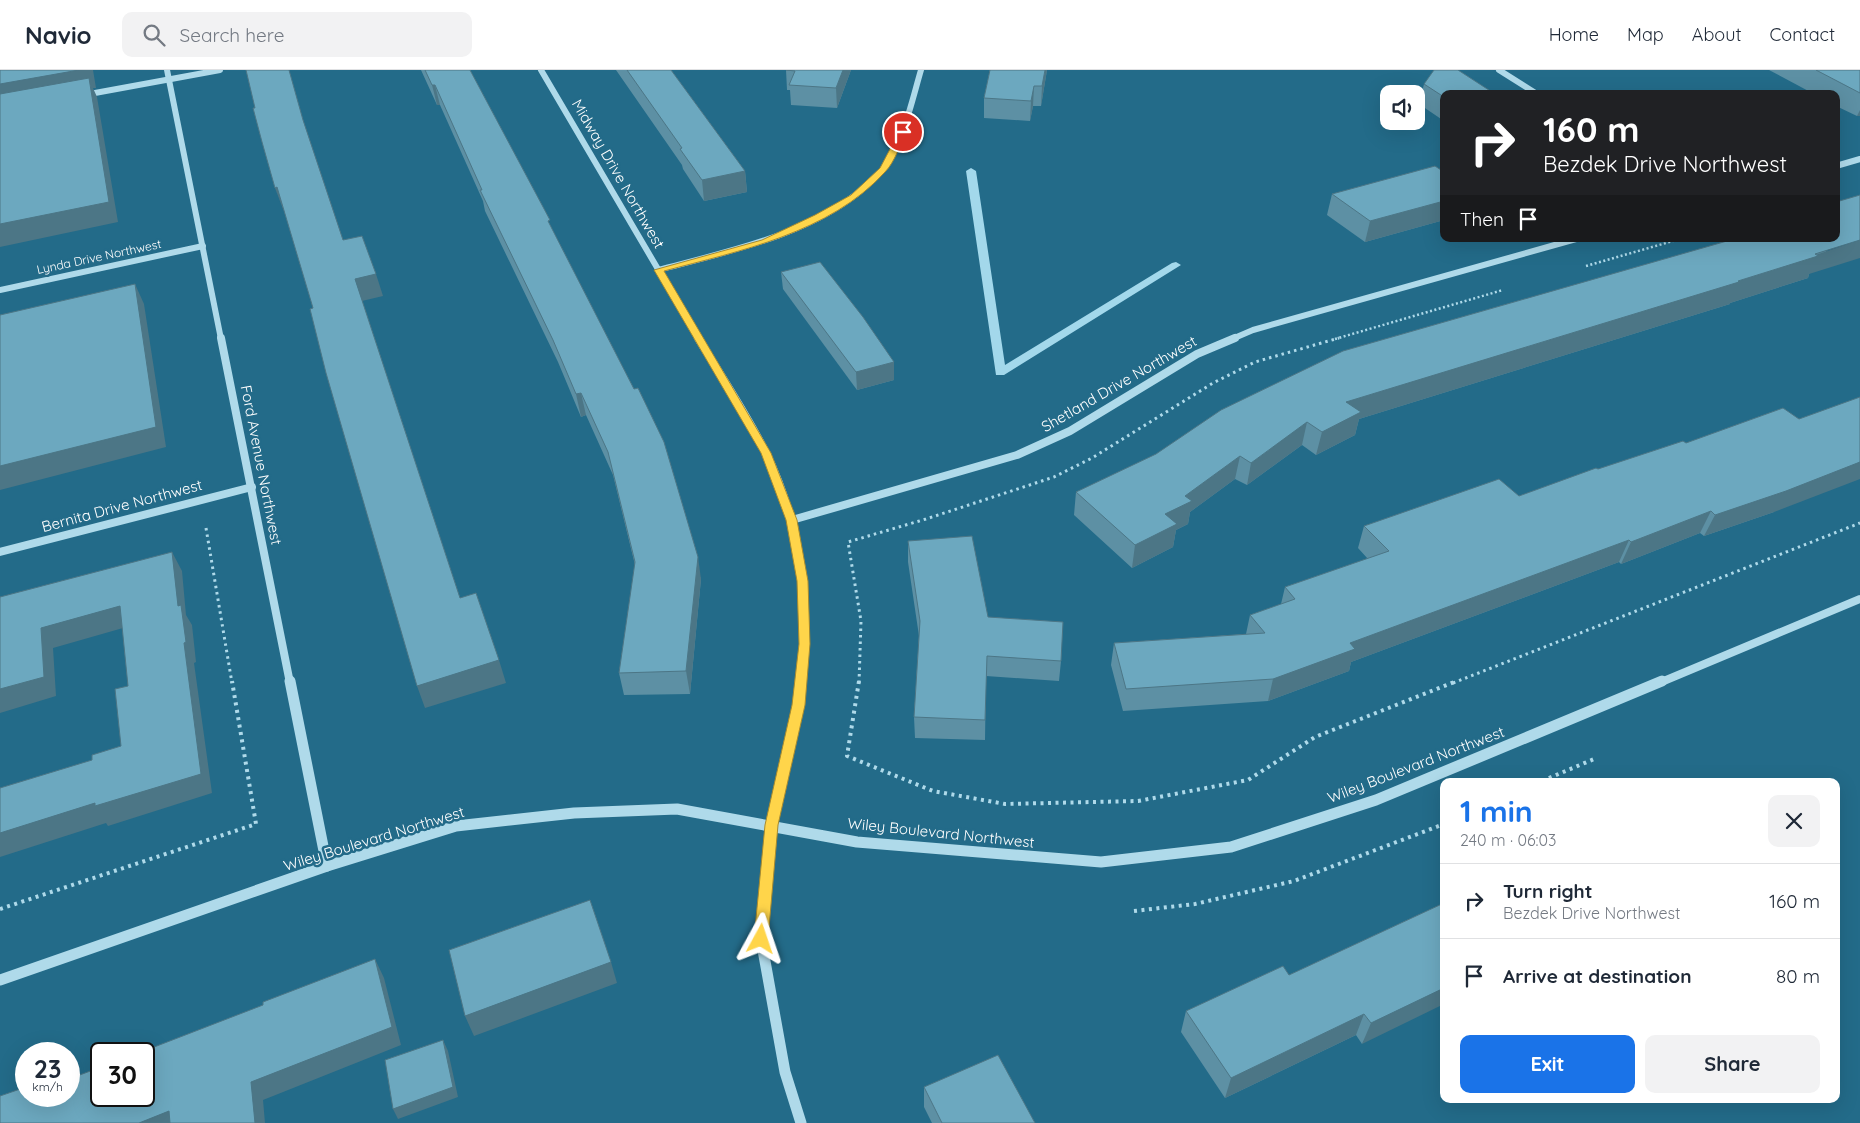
<!DOCTYPE html>
<html lang="en">
<head>
<meta charset="utf-8">
<style>
	:root { --surface:#fff; --page:#f2f2f3; --text:#1f2937; --muted:#747a83; --line:#e0e1e3; --accent:#1a73e8 }
	body { margin:0; font-family:Quicksand,sans-serif; background:var(--page); color:var(--text); height:100vh; display:flex; flex-direction:column; font-size:19px; white-space:nowrap }
	* { box-sizing:border-box; margin:0 }
	p { font-size:16px; color:var(--muted) }
	.icon { flex:none; width:28px; height:28px; fill:none; stroke:currentColor; stroke-width:2; stroke-linecap:round; stroke-linejoin:round }
	.map { position:relative; flex:1; overflow:hidden }
	.panel { position:absolute; left:1440px; top:708px; width:400px; height:325px; display:flex; flex-direction:column; background:var(--surface); border-radius:10px; box-shadow:0 5px 20px #0002 }
	.panel>* { flex:none }
	.banner { position:absolute; left:1440px; top:20px; width:400px; height:152px; border-radius:10px; box-shadow:0 5px 20px #0002; background:#202124; color:#fff; overflow:hidden }
	.tools { position:absolute; left:1380px; top:15px; display:grid; gap:10px }
	.tools a { display:grid; place-items:center; width:45px; height:45px; border-radius:10px; background:var(--surface); box-shadow:0 5px 20px #0002; font-size:25px }
	.speed { position:absolute; left:15px; top:972px; display:flex; gap:10px; font-size:25px; font-weight:700; text-align:center }
	.speed>* { display:grid; place-content:center; width:65px; height:65px; border-radius:50%; background:var(--surface); box-shadow:0 5px 20px #0002; line-height:1 }
	.speed small { font-size:12px; font-weight:400 }
	.speed .limit { border:2px solid #111; border-radius:8px; background:#fff; color:#111 }
	.pin { position:absolute; display:grid; place-items:center; width:42px; height:42px; color:#fff; margin:-21px; border:2px solid #fff; border-radius:50%; box-shadow:0 1px 5px #0007 }
	.me { position:absolute; width:55px; margin:-28px; rotate:5deg; stroke-linejoin:round; filter:drop-shadow(0 0 4px #0008) }
	.turn { display:flex; align-items:center; gap:18px; height:105px; padding:0 20px; font-size:22px }
	.turn .icon { width:65px; height:65px; stroke-width:2.5 }
	.turn b { display:block; font-size:35px; line-height:42px }
	.then { display:flex; align-items:center; height:48px; padding:0 20px; background:#0003; gap:10px; font-size:19px }
	.round { display:grid; place-items:center; flex:none; width:52px; height:52px; border-radius:10px; background:var(--page) }
	.overview { display:flex; align-items:center; justify-content:space-between; height:85px; padding:0 20px }
	h1 { font-size:30px; font-weight:700; line-height:38px; color:var(--accent) }
	.button { display:flex; gap:10px; margin-top:auto; padding:10px 20px }
	.button a { flex:1; height:58px; border-radius:10px; background:var(--accent); color:#fff; font-size:20px; font-weight:700; line-height:58px; text-align:center }
	.button a+a { background:var(--page); color:var(--text) }
	ul { padding:0; list-style:none }
	li { display:flex; align-items:center; gap:15px; height:75px; padding:0 20px; border-top:1px solid var(--line) }
	li div { flex:1 }
	li b { display:block; font-size:19px }
	li em { font-style:normal }
	header { display:flex; align-items:center; gap:30px; box-sizing:border-box; height:70px; padding:0 25px; background:var(--surface); border-bottom:1px solid var(--line) }
	header strong { font-size:24px }
	nav { display:flex; gap:28px; margin-inline-start:auto; font-size:18px }
	.search { width:350px; height:45px; background:var(--page); display:flex; align-items:center; gap:12px; box-sizing:border-box; padding:0 18px; border-radius:10px; color:var(--muted); font-size:19px }
	.map>svg:first-child { display:block }
	.lines { fill:none; stroke-linecap:round; stroke-linejoin:round }
	.stream { fill:#a3d8eb; fill-rule:evenodd }
	.path-far2 { stroke:#afdaea; stroke-width:2.5; stroke-dasharray:2 2.5; stroke-linecap:butt }
	.path-far1 { stroke:#afdaea; stroke-width:3; stroke-dasharray:2.5 4; stroke-linecap:butt }
	.path { stroke:#afdaea; stroke-width:4; stroke-dasharray:3 4.5; stroke-linecap:butt }
	.minor-far2 { stroke:#afdaea; stroke-width:6 }
	.minor-far1 { stroke:#afdaea; stroke-width:8 }
	.minor { stroke:#afdaea; stroke-width:11 }
	.wall { fill:#5d90a4 }
	.shaded-wall { fill:#4c7686 }
	.building { fill:#6ca8bf; stroke:#4c7686 }
	.route { fill:#ffd54a; stroke:#a68a30 }
	.labels { text-anchor:middle; stroke-width:5; stroke-linejoin:round; paint-order:stroke }
	.far-street-label { font-size:12px; fill:#fff; stroke:#236b89 }
	.street-label { font-size:15px; fill:#fff; stroke:#236b89 }
</style>
</head>
<body>
<header>
<strong>Navio</strong>
<div class="search"><svg class="icon" aria-label="search" viewBox="0 0 24 24"><circle cx="10" cy="10" r="6"/><path d="M15 15l6 6"/></svg>Search here</div>
<nav><a>Home</a><a>Map</a><a>About</a><a>Contact</a></nav>
</header>
<div class="map">
<svg width="1860" height="1053" viewBox="0 0 1860 1053">
	<rect width="100%" height="100%" fill="#236b89"/>
	<g class="lines">
		<path class="stream" d="M971,98l5,3 29,194 167,-102 4,-1 5,3 -177,110h-8l-30,-204z"/>
		<g class="path-far2">
			<path d="M1586,196l94,-27"/>
			<path d="M1335,269l168,-49"/>
		</g>
		<g class="path-far1">
			<path d="M206,458l26,155"/>
			<path d="M859,613l2,-62 -13,-79 78,-23 128,-42 38,-19 121,-75 42,-21 84,-24"/>
			<path d="M1453,613l407,-160"/>
		</g>
		<g class="path">
			<path d="M859,611l-12,75 86,35 72,13 133,-3 110,-21 67,-43 142,-56"/>
			<path d="M1542,711l52,-22"/>
			<path d="M0,839l256,-85 -24,-143"/>
			<path d="M1134,841l61,-7 99,-23 150,-57"/>
		</g>
		<g class="minor-far2">
			<path d="M167,0l54,269"/>
			<path d="M541,0l158,269"/>
			<path d="M1499,0l38,24"/>
			<path d="M84,25l136,-25"/>
			<path d="M1836,96l24,-7"/>
			<path d="M658,200c68,-18 156,-36 209,-85 5,-5 12,-10 16,-16 21,-29 28,-65 38,-99"/>
			<path d="M0,220l203,-44"/>
			<path d="M1232,269l21,-9 323,-91"/>
		</g>
		<g class="minor-far1">
			<path d="M221,268l69,345"/>
			<path d="M698,268c23,38 48,75 68,115 35,71 43,151 35,230"/>
			<path d="M792,450l225,-65 53,-24 127,-77 38,-16"/>
			<path d="M0,482l252,-65"/>
			<path d="M1659,613l201,-84"/>
		</g>
		<g class="minor">
			<path d="M290,611l37,185"/>
			<path d="M0,910l327,-114 129,-40 118,-13 103,-4 180,33 244,20 130,-15 145,-47 286,-119"/>
			<path d="M801,1053l-16,-51 -24,-133 11,-114 27,-120 2,-24"/>
		</g>
	</g>
	<g class="wall">
		<path d="M421,0h49l81,157 150,352 -11,115 -66,1 -5,-22 16,-108 -22,-90 -27,-60 -5,2 -23,-55 -73,-151 -2,-10 -43,-96h-3z"/>
		<path d="M616,0h55l74,101 2,21 -43,9 -21,-32 -1,-4z"/>
		<path d="M786,0h65l-14,38 -46,-3 -1,-15h-3z"/>
		<path d="M990,0h57l-6,36h-8l-3,15 -46,-3v-20z"/>
		<path d="M1769,0h91v46h-3l-21,-10v-12h-22z"/>
		<path d="M1424,14l20,10v27l-25,-17z"/>
		<path d="M1444,102v48l-79,22 -38,-27 5,-21z"/>
		<path d="M1728,169h108l-27,35 -1,4 -78,25v1l-371,115 -4,16 -39,20 -14,-10 -55,40 -12,-6 -45,33 -2,12 -12,6 -3,17 -41,21 -58,-53 2,-23 651,-251z"/>
		<path d="M781,202l113,90v18l-37,10 -74,-101z"/>
		<path d="M1598,399l176,43 -70,24 -4,-3 -79,31 -2,-2 -268,100 -2,9 -81,30 -145,10 -12,-46 3,-22 132,-9 4,-19 31,-11 4,-17 83,-28 -10,-11 6,-22 155,-30z"/>
		<path d="M908,471l80,76 73,44 -2,20 -73,-5 -1,64 -70,-2 -1,-21 5,-81 -11,-74z"/>
		<path d="M1444,833l-82,141 -6,-9 -131,63 -44,-66 5,-21 103,-36z"/>
		<path d="M924,1017l111,36h-103l-8,-16z"/>
	</g>
	<g class="shaded-wall">
		<path d="M79,0h14l3,18h-3l4,9 21,125 -118,25v-163z"/>
		<path d="M843,0h8l-14,38 -1,-20z"/>
		<path d="M1045,0h2l-6,36 1,-20z"/>
		<path d="M432,15h3l5,20h-3z"/>
		<path d="M1034,16l-1,20 -3,15 1,-20z"/>
		<path d="M1860,40v6h-3z"/>
		<path d="M745,101l2,21 -43,9 -2,-21z"/>
		<path d="M277,117l7,21 -1,1 -8,-21z"/>
		<path d="M1444,131v19l-79,22 5,-21z"/>
		<path d="M1860,170v18l-51,16 -1,4 -78,25v1l-371,115 -4,16 -39,20 6,-23 24,-30 392,-121z"/>
		<path d="M376,204l7,22 -21,5 -7,-22z"/>
		<path d="M135,214l9,20 22,143 -166,43v-24z"/>
		<path d="M894,292v18l-37,10 -1,-18z"/>
		<path d="M581,323l5,22 -5,2 -5,-23z"/>
		<path d="M1307,352l-5,23 -55,40 4,-22z"/>
		<path d="M1240,386l-5,23 -45,33 -2,12 -12,6 -3,17 -41,21 3,-23 30,-31 20,-18z"/>
		<path d="M1860,392v17l-86,33 -70,24 11,-21z"/>
		<path d="M1711,441l-11,22 -79,31 10,-22z"/>
		<path d="M1629,470l-10,22 -268,100 -2,9 -81,30 5,-22 77,-36z"/>
		<path d="M172,482l10,19 4,44 6,10 4,37 -2,1 18,130 -104,33 -2,-3 -106,34v-24l95,-30 89,-160 -6,-37z"/>
		<path d="M698,487l3,22 -11,115 -4,-23z"/>
		<path d="M120,536l10,20 -77,22 3,48 -56,17v-24l41,-61z"/>
		<path d="M499,590l7,23 -81,25 -8,-22z"/>
		<path d="M375,889l9,19 17,67 -138,55 2,23h-10l-4,-41z"/>
		<path d="M611,892l6,21 -143,53 -9,-20z"/>
		<path d="M1444,918v16l-82,40 9,-21z"/>
		<path d="M1364,944l-8,21 -131,63 6,-20z"/>
		<path d="M443,970l5,11 10,46 -60,22 -5,-10z"/>
		<path d="M169,1041l9,12h-39z"/>
	</g>
	<g class="building">
		<path d="M0,0h79l-79,14z"/>
		<path d="M246,0h43l14,50 40,120 19,-4 14,38 -21,5 105,319 16,-5 23,67 -82,26 -91,-313 -16,-64 3,-1 -36,-121 -2,1 -13,-46 -9,-34h2z"/>
		<path d="M425,0h45l80,150 -2,1 86,168 4,-1 26,54 34,115 -12,114 -67,2 16,-111 -27,-110 -27,-59 -5,1 -23,-54 -73,-150h2l-47,-105h-3z"/>
		<path d="M627,0h44l74,101 -43,9 -22,-31 2,-1z"/>
		<path d="M786,0h57l-7,18 -47,-3 6,-14z"/>
		<path d="M990,0h55l-3,16h-8l-3,15 -47,-3z"/>
		<path d="M1434,0h24l37,24h-51v3l-20,-13z"/>
		<path d="M1816,0h44v23z"/>
		<path d="M89,8l20,124 -109,22v-130z"/>
		<path d="M1435,96l9,6v29l-74,20 -38,-27z"/>
		<path d="M1860,125v45l-45,14 3,2 -80,25 1,1 -393,120 15,10 -39,20 -15,-10 -56,41 -11,-7 -55,40 7,5 -27,13 12,10 -42,21 -59,-53 80,-38 65,-44 122,-59 391,-112h-1h103v-37z"/>
		<path d="M820,192l43,55 31,45 -38,10 -75,-100z"/>
		<path d="M135,214l21,143 -156,39v-151z"/>
		<path d="M1860,327v65l-74,29 -71,24 -4,-4 -80,31 -2,-2 -279,103 5,6 -82,30 -147,10 -12,-46 151,-10 -15,-18 45,-16 -10,-12 104,-36 -25,-25 135,-47 20,17 77,-28 2,1 85,-28 3,2 97,-35 16,11z"/>
		<path d="M972,466l16,81 75,5 -2,39 -74,-5 -2,64 -71,-3 6,-96 -12,-80z"/>
		<path d="M172,482l6,54 3,-1 5,37 -2,1 17,131 -106,32v-3l-95,30v-45l92,-28v-5l29,-9 -6,-57 13,-3 -8,-80 -79,22 3,49 -44,12v-92z"/>
		<path d="M590,830l21,62 -146,54 -16,-66z"/>
		<path d="M1444,833v85l-73,35 -7,-9 -133,64 -45,-67 97,-45 6,9z"/>
		<path d="M375,889l17,68 -141,55 4,41h-85l-1,-12 -30,12h-139v-27l26,-9v9h43v-17l32,-12v29h43v-42h-8l127,-49v-3z"/>
		<path d="M443,970l10,47 -60,22 -8,-49z"/>
		<path d="M998,985l37,68h-93l-18,-36z"/>
	</g>
	<path class="route" d="M900,60l7,2c-7,12 -12,30 -22,40 -55,61 -146,79 -221,99l107,182 26,67 11,61 2,63 -5,61 -27,120 -10,114 -2,4 -5,2 -5,-2 -2,-4 11,-114 27,-120 7,-61 -2,-63 -11,-61 -25,-67 -107,-183 108,-30 53,-25 36,-20 29,-27z"/>
	<g class="labels">
		<g class="far-street-label">
			<text transform="translate(99 187) rotate(-12)" y="4">Lynda Drive Northwest</text>
		</g>
		<g class="street-label">
			<text transform="translate(618 104) rotate(60)" y="5">Midway Drive Northwest</text>
			<text transform="translate(1119 314) rotate(-30)" y="5">Shetland Drive Northwest</text>
			<text transform="translate(261 395) rotate(79)" y="5">Ford Avenue Northwest</text>
			<text transform="translate(122 436) rotate(-15)" y="5">Bernita Drive Northwest</text>
			<text transform="translate(1416 695) rotate(-21)" y="5">Wiley Boulevard Northwest</text>
			<text transform="translate(941 763) rotate(6)" y="5">Wiley Boulevard Northwest</text>
			<text transform="translate(374 769) rotate(-17)" y="5">Wiley Boulevard Northwest</text>
		</g>
	</g>
</svg>
<div class="tools">
<a><svg class="icon" aria-label="sound" viewBox="0 0 24 24"><path d="M4 9h4l5-4v14l-5-4H4zM17 9q2 3 0 6"/></svg></a>
</div>
<div class="speed"><div>23<small>km/h</small></div><div class="limit">30</div></div>
<div class="pin" style="left:903px;top:62px;background:#d93025"><svg class="icon" aria-label="arrive" viewBox="0 0 24 24"><path d="M6 21V4h12l-3 4 3 4H6"/></svg></div>
<svg class="me" style="left:761px;top:869px" viewBox="-20 -20 40 40"><path d="M0-17L14 15 0 8-14 15z" fill="#ffd54a" stroke="#fff" stroke-width="4"/></svg>
<div class="banner">
<div class="turn"><svg class="icon" aria-label="right" viewBox="0 0 24 24"><path d="M7 20v-9h11M14 6l5 5-5 5"/></svg><div><b>160 m</b>Bezdek Drive Northwest</div></div>
<div class="then">Then<svg class="icon" aria-label="arrive" viewBox="0 0 24 24"><path d="M6 21V4h12l-3 4 3 4H6"/></svg></div>
</div>
<section class="panel">
<div class="overview"><div><h1>1 min</h1><p>240 m · 06:03</p></div><a class="round"><svg class="icon" aria-label="close" viewBox="0 0 24 24"><path d="M6 6l12 12M18 6L6 18"/></svg></a></div>
<ul>
<li><svg class="icon" aria-label="right" viewBox="0 0 24 24"><path d="M7 20v-9h11M14 6l5 5-5 5"/></svg><div><b>Turn right</b><p>Bezdek Drive Northwest</p></div><em>160 m</em></li>
<li><svg class="icon" aria-label="arrive" viewBox="0 0 24 24"><path d="M6 21V4h12l-3 4 3 4H6"/></svg><div><b>Arrive at destination</b></div><em>80 m</em></li>
</ul>
<div class="button"><a>Exit</a><a>Share</a></div>
</section>
</div>
</body>
</html>
